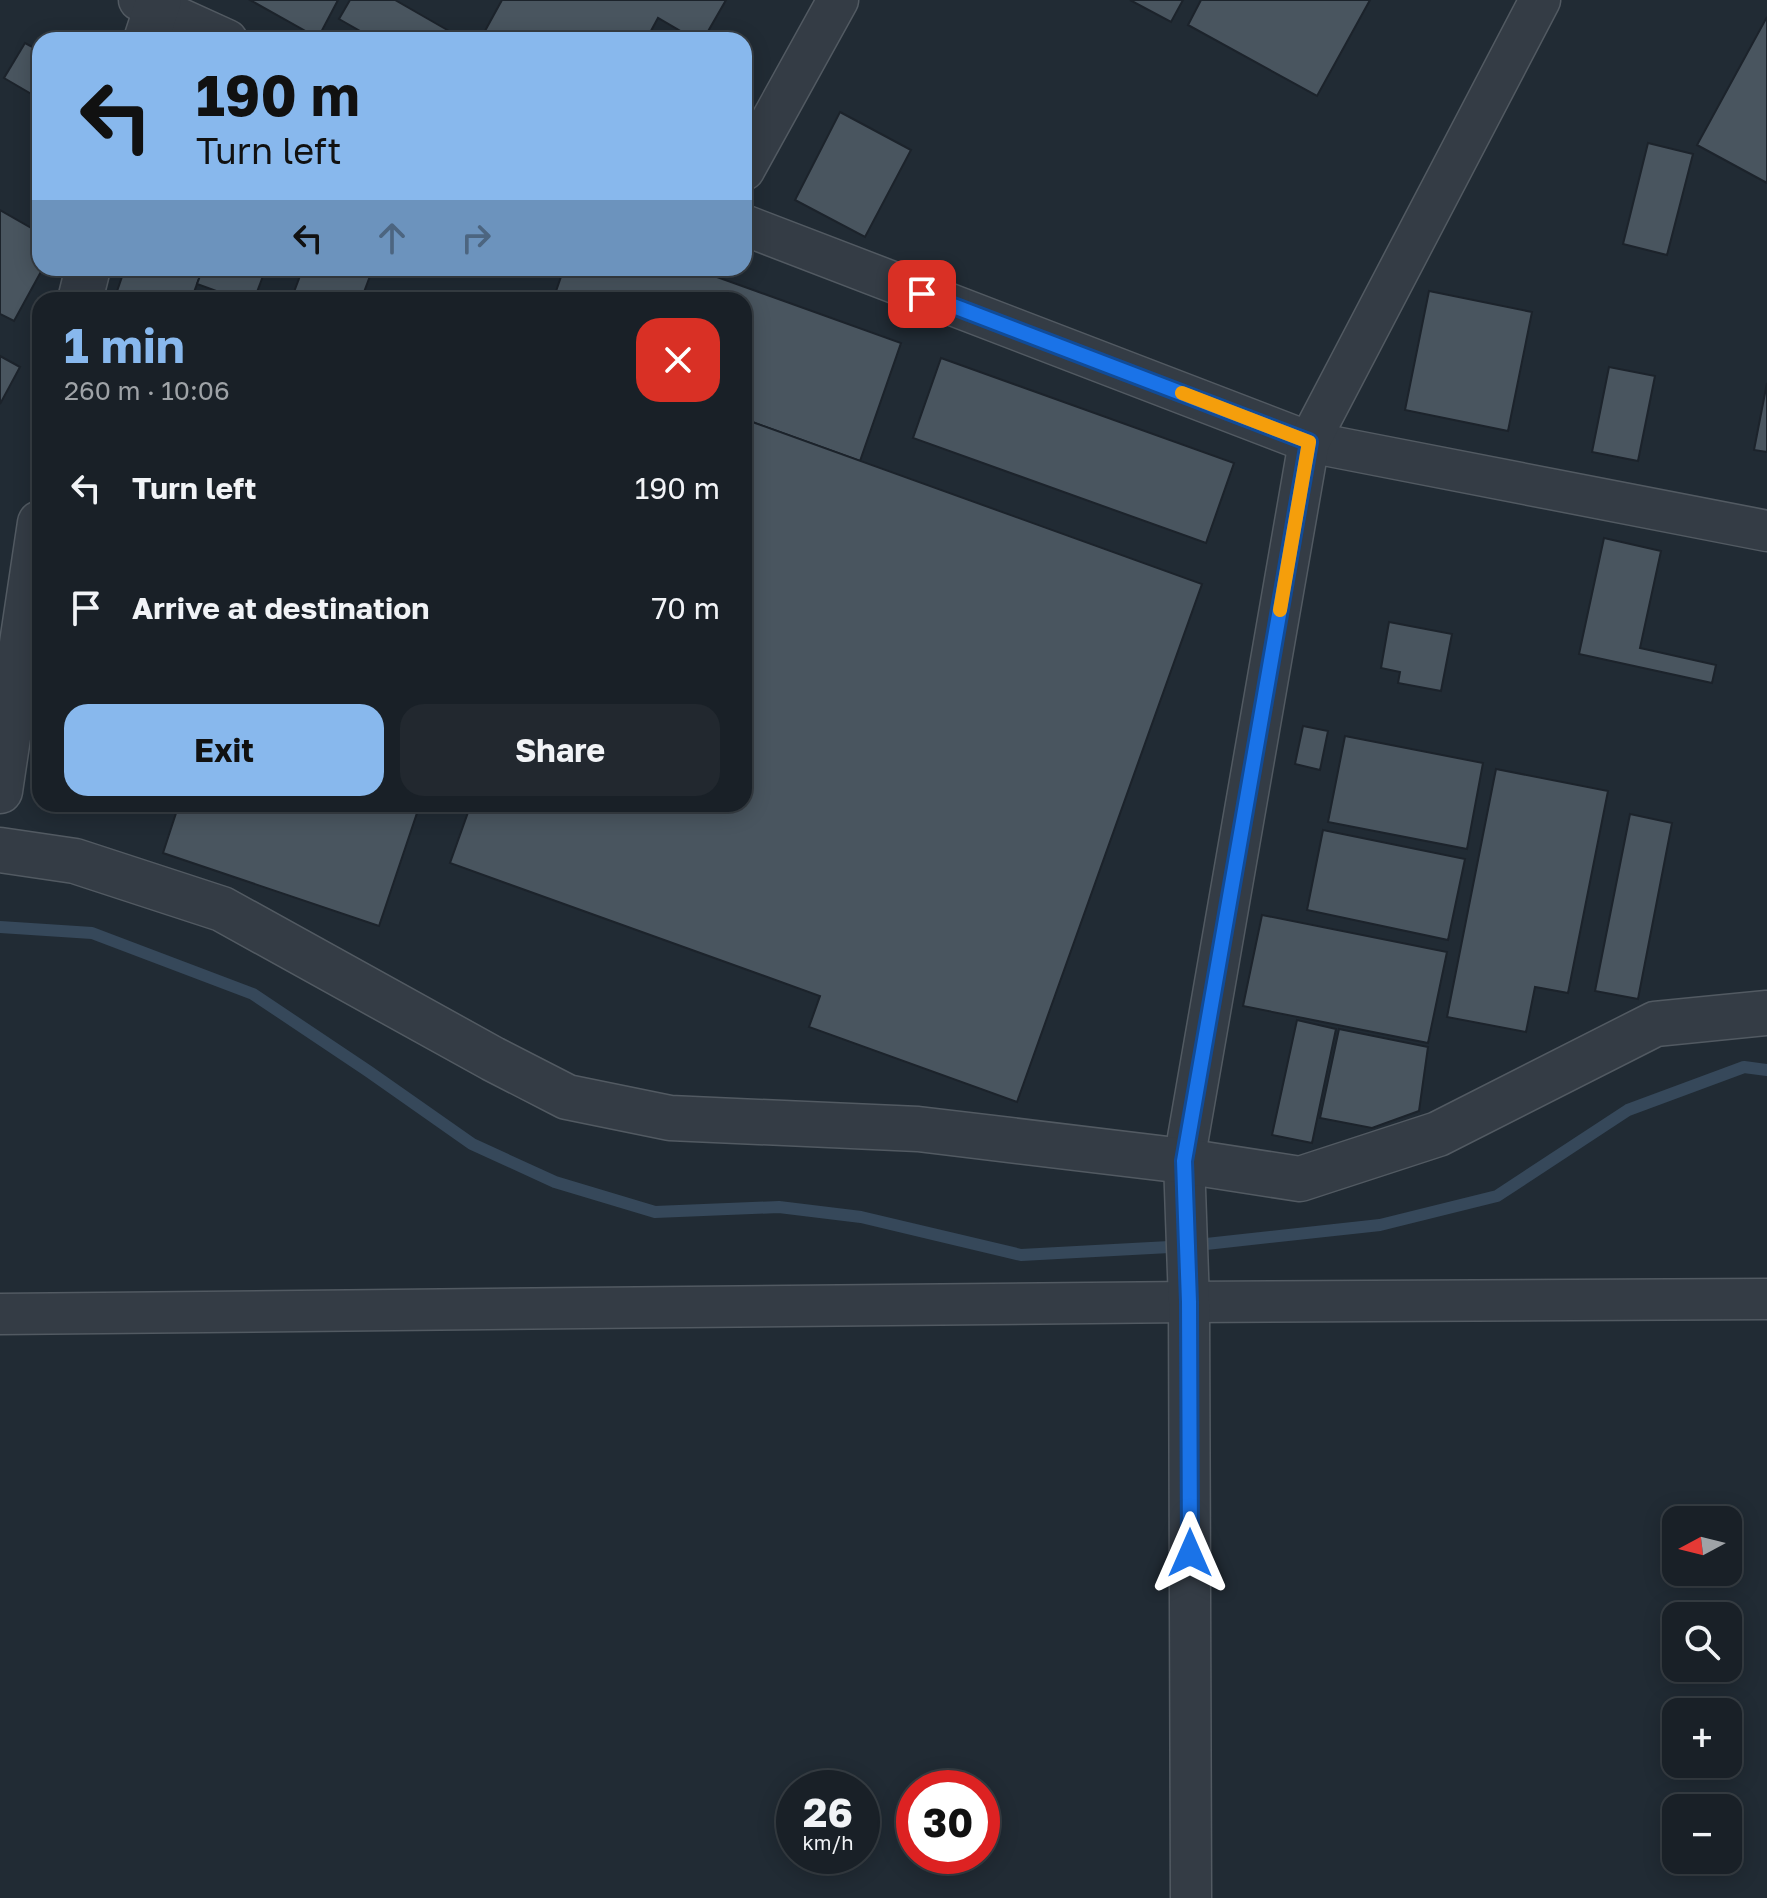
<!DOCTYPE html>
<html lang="en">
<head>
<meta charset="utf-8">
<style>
	:root { --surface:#192027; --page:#22282f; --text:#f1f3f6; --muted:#9fa3a7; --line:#373e44; --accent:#88b8ed }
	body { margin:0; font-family:"Golos Text",sans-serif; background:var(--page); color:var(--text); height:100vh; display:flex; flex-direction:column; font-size:30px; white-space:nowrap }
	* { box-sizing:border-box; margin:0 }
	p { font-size:26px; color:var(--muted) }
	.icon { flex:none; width:44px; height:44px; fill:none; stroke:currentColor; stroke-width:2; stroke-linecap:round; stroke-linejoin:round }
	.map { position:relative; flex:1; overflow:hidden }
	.drawer { position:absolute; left:32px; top:292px; width:720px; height:520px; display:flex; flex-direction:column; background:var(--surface); border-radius:24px; box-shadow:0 4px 20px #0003,0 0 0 2px var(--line) }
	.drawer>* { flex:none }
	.guide { position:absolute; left:32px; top:32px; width:720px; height:244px; border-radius:24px; box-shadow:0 4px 20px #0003,0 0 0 2px var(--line); background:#88b8ed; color:#111; overflow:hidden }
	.needle { width:52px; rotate:263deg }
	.fabs { position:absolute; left:1662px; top:1506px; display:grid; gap:16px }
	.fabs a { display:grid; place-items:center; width:80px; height:80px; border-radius:16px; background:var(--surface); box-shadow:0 4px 20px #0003,0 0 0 2px var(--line); font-size:40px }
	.speed { position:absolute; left:776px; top:1770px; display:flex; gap:16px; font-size:40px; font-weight:700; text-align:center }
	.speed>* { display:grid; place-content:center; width:104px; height:104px; border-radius:50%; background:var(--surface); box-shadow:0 4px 20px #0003,0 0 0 2px var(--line); line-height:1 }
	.speed small { font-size:20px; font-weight:400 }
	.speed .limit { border:12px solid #d22; background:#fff; color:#111 }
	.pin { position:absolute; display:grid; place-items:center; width:68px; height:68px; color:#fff; margin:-34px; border-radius:16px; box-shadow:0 4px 12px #0006 }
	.me { position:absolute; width:88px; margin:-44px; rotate:0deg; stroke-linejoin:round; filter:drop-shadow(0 0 6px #0008) }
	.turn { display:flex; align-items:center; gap:28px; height:168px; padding:0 32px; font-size:36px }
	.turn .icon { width:104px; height:104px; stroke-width:2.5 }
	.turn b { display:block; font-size:56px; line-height:68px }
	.lanes { display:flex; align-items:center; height:76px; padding:0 32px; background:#0003; justify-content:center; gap:40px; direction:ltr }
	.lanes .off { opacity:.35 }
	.round { display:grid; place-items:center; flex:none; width:84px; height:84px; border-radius:24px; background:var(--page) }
	.head { display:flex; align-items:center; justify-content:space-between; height:136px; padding:0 32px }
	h1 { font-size:48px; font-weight:700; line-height:60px; color:var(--accent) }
	.primary-button { display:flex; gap:16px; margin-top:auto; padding:16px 32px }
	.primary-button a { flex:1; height:92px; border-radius:24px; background:var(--accent); color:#111; font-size:32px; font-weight:700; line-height:92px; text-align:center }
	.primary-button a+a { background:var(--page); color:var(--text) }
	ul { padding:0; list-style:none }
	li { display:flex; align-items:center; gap:24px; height:120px; padding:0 32px }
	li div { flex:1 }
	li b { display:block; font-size:30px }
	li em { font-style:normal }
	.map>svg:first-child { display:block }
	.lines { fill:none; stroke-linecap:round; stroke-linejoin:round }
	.stream { stroke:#36485a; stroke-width:12 }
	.building { fill:#49555f; stroke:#1c232b; stroke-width:2 }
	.minor-casing { stroke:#525a62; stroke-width:43 }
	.tertiary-casing { stroke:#525a62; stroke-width:47 }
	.minor { stroke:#343c45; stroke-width:40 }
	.tertiary { stroke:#343c45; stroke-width:44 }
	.route-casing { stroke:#114b97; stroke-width:20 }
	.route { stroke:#1a73e8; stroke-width:14 }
	.slow { stroke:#f59e0b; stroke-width:14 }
</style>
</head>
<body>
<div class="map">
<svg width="1767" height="1898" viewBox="0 0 1767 1898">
	<rect width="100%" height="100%" fill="#212b34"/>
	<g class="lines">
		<path class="stream" d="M0,927l92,6 161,61 115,77 104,73 83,38 100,30 124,-5 82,10 160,38 167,-9 192,-21 117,-29 131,-86 116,-43 23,3"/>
	</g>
	<g class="building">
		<path d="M250,0h88l-20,38z"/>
		<path d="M350,0h45l61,35 -3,5h-77l-37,-21z"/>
		<path d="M502,0h224l-23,40h-7l-38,-22 -12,22h-166z"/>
		<path d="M1130,0h53l-12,22z"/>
		<path d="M1201,0h169l-53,96 -129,-71z"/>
		<path d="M1767,17v166l-70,-38z"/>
		<path d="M25,43l15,8v48l-36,-21z"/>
		<path d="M840,112l71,38 -46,87 -70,-37z"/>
		<path d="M1648,143l45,11 -26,101 -44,-11z"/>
		<path d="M0,210l40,23v35h3l-29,53 -14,-7z"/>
		<path d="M125,268h78l-12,32h-77z"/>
		<path d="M203,268h63l-12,32h-13l-44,-16z"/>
		<path d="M303,268h70l-12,32h-70z"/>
		<path d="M564,268h128l209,75 -41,118 -116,-42v-119h-191z"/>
		<path d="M1429,291l103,21 -24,119 -103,-21z"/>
		<path d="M0,356l20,11 -20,37z"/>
		<path d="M941,358l293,105 -28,80 -293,-105z"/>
		<path d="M1609,367l46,9 -17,85 -46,-9z"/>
		<path d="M1767,383v69l-13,-2z"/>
		<path d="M744,419l458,165 -185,518 -208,-75 11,-31 -370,-133 21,-59h273z"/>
		<path d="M1604,538l57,13 -21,97 76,17 -4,18 -133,-29z"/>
		<path d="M1389,622l63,12 -11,57 -43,-8 2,-11 -19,-4z"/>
		<path d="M1303,726l25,5 -8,39 -25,-6z"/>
		<path d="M1345,736l138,27 -16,86 -139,-27z"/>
		<path d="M1496,769l112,22 -40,202 -33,-6 -9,45 -79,-15z"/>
		<path d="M179,804h241l-41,122 -216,-73z"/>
		<path d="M1630,814l42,9 -34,176 -43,-8z"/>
		<path d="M1323,830l142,29 -17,81 -141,-30z"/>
		<path d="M1262,915l185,37 -19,91 -185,-37z"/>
		<path d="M1297,1020l39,9 -24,114 -40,-8z"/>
		<path d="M1339,1029l89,18 -9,64 -47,17 -52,-10z"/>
	</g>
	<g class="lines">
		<defs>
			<g id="minor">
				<path d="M139,0l88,40"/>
				<path d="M744,170l94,-170"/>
				<path d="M744,225l565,217 458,89"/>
				<path d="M0,1314l1189,-12 578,-3"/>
				<path d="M1191,1898l-2,-596 -5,-141 125,-719 231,-442"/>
			</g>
			<g id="tertiary">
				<path d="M146,40l13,-40"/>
				<path d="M80,300l8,-32"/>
				<path d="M0,791l40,-268"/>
				<path d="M0,850l75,11 147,48 271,150 74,38 103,21 248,11 266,32 116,18 138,-45 217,-110 112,-11"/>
			</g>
		</defs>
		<use href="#minor" class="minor-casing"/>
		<use href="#tertiary" class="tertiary-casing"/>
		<use href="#minor" class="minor"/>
		<use href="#tertiary" class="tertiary"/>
	</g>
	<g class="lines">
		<defs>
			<path id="route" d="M922,294l387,148 -125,719 5,141 1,251"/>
		</defs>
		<use href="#route" class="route-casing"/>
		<use href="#route" class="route"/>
		<path class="slow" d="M1182,393l127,49 -29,168"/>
	</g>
</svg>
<div class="fabs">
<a><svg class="needle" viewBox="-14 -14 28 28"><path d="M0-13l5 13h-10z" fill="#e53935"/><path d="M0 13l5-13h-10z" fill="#9fa3a7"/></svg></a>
<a><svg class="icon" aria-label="search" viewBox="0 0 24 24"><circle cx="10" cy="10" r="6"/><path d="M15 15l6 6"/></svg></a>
<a>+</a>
<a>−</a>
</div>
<div class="speed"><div>26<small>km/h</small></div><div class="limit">30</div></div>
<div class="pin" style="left:922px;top:294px;background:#d93025"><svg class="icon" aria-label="arrive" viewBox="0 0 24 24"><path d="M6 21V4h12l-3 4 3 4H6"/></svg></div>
<svg class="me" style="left:1190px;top:1553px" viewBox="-20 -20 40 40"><path d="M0-17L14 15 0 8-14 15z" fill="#1a73e8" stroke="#fff" stroke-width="4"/></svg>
<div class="guide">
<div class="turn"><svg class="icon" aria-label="left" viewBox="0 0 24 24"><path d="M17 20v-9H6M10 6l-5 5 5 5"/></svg><div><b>190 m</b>Turn left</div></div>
<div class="lanes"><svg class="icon" aria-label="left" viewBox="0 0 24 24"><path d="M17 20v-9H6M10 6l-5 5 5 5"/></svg><svg class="icon off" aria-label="ahead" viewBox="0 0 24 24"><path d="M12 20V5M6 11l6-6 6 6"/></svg><svg class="icon off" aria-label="right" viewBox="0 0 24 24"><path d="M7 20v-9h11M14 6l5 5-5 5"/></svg></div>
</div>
<section class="drawer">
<div class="head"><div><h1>1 min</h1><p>260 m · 10:06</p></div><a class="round" style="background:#d93025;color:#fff"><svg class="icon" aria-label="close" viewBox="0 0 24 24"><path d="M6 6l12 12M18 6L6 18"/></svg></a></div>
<ul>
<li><svg class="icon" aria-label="left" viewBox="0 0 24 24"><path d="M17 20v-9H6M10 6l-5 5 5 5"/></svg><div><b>Turn left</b></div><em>190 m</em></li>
<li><svg class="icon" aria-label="arrive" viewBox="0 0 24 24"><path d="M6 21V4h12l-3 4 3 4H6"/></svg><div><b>Arrive at destination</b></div><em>70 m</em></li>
</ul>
<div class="primary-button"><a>Exit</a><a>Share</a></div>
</section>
</div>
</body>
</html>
